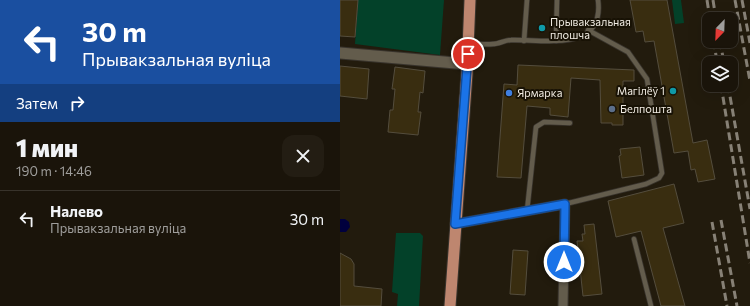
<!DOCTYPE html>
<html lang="ru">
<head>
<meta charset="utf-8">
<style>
	:root { --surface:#1a140a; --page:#231d13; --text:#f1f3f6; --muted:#9f9e9c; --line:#38332b }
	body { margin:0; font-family:Commissioner,sans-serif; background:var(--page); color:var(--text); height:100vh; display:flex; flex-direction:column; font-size:15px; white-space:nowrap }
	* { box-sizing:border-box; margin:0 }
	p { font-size:13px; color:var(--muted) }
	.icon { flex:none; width:22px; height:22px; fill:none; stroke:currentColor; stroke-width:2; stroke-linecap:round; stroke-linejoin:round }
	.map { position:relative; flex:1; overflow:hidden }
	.sheet { display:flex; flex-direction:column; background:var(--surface); width:340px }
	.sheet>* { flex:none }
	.guide { background:#1a4fa0; color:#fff; overflow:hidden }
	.needle { width:26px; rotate:203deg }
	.controls { position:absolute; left:362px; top:12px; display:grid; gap:8px }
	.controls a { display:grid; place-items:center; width:36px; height:36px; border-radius:8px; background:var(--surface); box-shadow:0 4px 16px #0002,0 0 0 1px var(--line); font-size:20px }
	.pin { position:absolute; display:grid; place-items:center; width:34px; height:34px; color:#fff; margin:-17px; border:2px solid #fff; border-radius:50%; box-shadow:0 1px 4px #0007 }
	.me { position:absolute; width:44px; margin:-22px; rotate:0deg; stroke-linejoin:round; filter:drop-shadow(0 0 3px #0008) }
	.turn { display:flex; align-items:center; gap:14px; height:84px; padding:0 16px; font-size:18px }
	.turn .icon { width:52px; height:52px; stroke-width:2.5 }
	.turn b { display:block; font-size:28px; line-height:34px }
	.then { display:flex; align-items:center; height:38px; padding:0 16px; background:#0003; gap:8px; font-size:15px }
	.round { display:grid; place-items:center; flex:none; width:42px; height:42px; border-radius:12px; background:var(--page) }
	.head { display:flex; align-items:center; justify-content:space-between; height:68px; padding:0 16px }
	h1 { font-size:24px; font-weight:800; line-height:30px }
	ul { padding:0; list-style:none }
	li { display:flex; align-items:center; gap:12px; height:56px; padding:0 16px; border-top:1px solid var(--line) }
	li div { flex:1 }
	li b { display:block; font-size:15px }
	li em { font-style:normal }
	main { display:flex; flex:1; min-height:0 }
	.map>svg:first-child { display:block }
	.green { fill:#034129 }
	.water { fill:#00003d }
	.building { fill:#392d10; stroke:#544d3d }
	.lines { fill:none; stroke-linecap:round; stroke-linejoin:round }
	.service-casing { stroke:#39342d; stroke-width:6 }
	.minor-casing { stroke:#39342d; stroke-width:11 }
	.secondary-casing { stroke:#39342d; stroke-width:13 }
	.primary-casing { stroke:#39342d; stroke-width:13 }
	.service { stroke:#635c4c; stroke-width:4.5 }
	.minor { stroke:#635c4c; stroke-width:9 }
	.secondary { stroke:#635c4c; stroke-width:11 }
	.primary { stroke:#be866f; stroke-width:11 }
	.rail { stroke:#878176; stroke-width:3; stroke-dasharray:8 4; stroke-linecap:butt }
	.route-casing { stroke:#114b97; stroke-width:10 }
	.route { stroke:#1a73e8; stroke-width:7 }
	.culture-dot { fill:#0f9aa8; stroke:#181205; stroke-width:1.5 }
	.shop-dot { fill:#3f7fe0; stroke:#181205; stroke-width:1.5 }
	.service-dot { fill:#5c6f8a; stroke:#181205; stroke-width:1.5 }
	.labels { text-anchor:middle; stroke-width:4; stroke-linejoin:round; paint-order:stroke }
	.poi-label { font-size:11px; fill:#f1ece3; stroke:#181205; text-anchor:start }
</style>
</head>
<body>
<main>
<section class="sheet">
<div class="guide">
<div class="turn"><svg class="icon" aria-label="left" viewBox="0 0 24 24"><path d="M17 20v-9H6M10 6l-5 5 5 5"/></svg><div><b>30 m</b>Прывакзальная вуліца</div></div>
<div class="then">Затем<svg class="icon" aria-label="right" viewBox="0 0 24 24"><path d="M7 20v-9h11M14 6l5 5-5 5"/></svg></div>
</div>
<div class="head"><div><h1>1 мин</h1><p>190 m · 14:46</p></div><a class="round"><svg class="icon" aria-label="close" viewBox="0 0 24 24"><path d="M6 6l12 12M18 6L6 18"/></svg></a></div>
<ul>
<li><svg class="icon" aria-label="left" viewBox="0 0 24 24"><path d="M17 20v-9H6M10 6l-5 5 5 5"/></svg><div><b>Налево</b><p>Прывакзальная вуліца</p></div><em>30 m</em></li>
</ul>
</section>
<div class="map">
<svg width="410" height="306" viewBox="0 0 410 306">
	<rect width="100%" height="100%" fill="#221b0d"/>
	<g class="green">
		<path d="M18,0h86l-4,55 -85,-11z"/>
		<path d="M332,0h9l3,23 -9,1z"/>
		<path d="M56,233h24l3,3 -4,70h-22l1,-12 -6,-2z"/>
	</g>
	<path class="water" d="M0,219h5l4,3 1,5 -4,5h-6z"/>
	<g class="building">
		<path d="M0,0h18l-3,37 -15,-1z"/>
		<path d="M290,0h37l26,143 14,-3 8,39 -17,3 -3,-13 -4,1 -3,-19 -14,2 -20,-112 -9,1 -2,-11 -7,1z"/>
		<path d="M178,65l116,5v11h-11v44h-11v-2h-11l-1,-43 -29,-2 -3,39 -18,-2v-7l-23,-2 -6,72 -24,-1 7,-93 13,1z"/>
		<path d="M0,66l29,3 -2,30 -27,-3z"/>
		<path d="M55,67l30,4 -2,22 -3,-1 -2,20h3l-3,23 -30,-3 2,-22h3l2,-21h-3z"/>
		<path d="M300,147l4,28 -22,3 -3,-22 2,-1 -1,-6z"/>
		<path d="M334,184l10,39 -21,5 22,78h-24l-20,-75 -25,6 -8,-36z"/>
		<path d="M254,224l8,70 -19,2 -6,-55h6l-1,-7h3l-1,-9z"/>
		<path d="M173,250l15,1 -3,44 -15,-1z"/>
		<path d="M0,253l11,6 3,5v22l28,3 -1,17h-41z"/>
	</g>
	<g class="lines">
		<defs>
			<g id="service">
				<path d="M184,41l3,-41"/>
				<path d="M216,41l1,-41"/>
				<path d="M128,43c9,1 17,2 25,1 6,0 12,-4 18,-4 32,-1 94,13 87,-40"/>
				<path d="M225,204l81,-20 13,-6 3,-5 -15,-94 -19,-27 -40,-22"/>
				<path d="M187,211l9,-84 8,-5 26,1"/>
				<path d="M294,239l17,67"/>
			</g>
			<path id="minor" d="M115,224l110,-20 -2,102"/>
			<path id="secondary" d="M0,53l127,11"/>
			<path id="primary" d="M110,306l17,-233 3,-73"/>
		</defs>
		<use href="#service" class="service-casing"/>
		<use href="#minor" class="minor-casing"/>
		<use href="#secondary" class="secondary-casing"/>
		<use href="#primary" class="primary-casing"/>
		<use href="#service" class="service"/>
		<use href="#minor" class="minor"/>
		<use href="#secondary" class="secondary"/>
		<use href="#primary" class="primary"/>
		<g class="rail">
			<path d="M367,0l3,19"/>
			<path d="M373,0l3,19"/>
			<path d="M395,0l15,81"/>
			<path d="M402,0l8,43"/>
			<path d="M374,41l3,22"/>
			<path d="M380,41l4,22"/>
			<path d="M381,85l29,178"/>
			<path d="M388,85l22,124"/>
			<path d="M381,220l16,86"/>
			<path d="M372,222l15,84"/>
		</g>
	</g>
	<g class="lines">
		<defs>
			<path id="route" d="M128,54l-13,170 110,-20 -1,58"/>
		</defs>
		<use href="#route" class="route-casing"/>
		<use href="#route" class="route"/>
	</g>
	<g class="culture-dot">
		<circle cx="202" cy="28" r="4"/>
		<circle cx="333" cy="91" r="4"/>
	</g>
	<circle class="shop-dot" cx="169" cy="93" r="4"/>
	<circle class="service-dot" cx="272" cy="109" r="4"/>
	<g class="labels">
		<g class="poi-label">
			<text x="210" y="26">Прывакзальная<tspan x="210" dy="13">плошча</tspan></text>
			<text x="325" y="95" text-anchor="end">Магілёў 1</text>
			<text x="177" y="97">Ярмарка</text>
			<text x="280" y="113">Белпошта</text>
		</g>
	</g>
</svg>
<div class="controls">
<a><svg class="needle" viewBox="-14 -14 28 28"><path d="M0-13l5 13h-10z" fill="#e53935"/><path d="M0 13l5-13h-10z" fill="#9f9e9c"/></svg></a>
<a><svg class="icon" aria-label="layers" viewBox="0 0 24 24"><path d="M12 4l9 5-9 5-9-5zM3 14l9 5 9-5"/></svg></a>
</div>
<div class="pin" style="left:128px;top:54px;background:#d93025"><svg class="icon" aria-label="arrive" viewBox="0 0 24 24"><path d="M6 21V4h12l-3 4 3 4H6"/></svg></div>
<svg class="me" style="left:224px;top:262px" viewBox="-20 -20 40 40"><circle r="17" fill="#1a73e8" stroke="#fff" stroke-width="3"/><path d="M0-11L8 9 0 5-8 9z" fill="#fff"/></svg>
</div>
</main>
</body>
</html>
